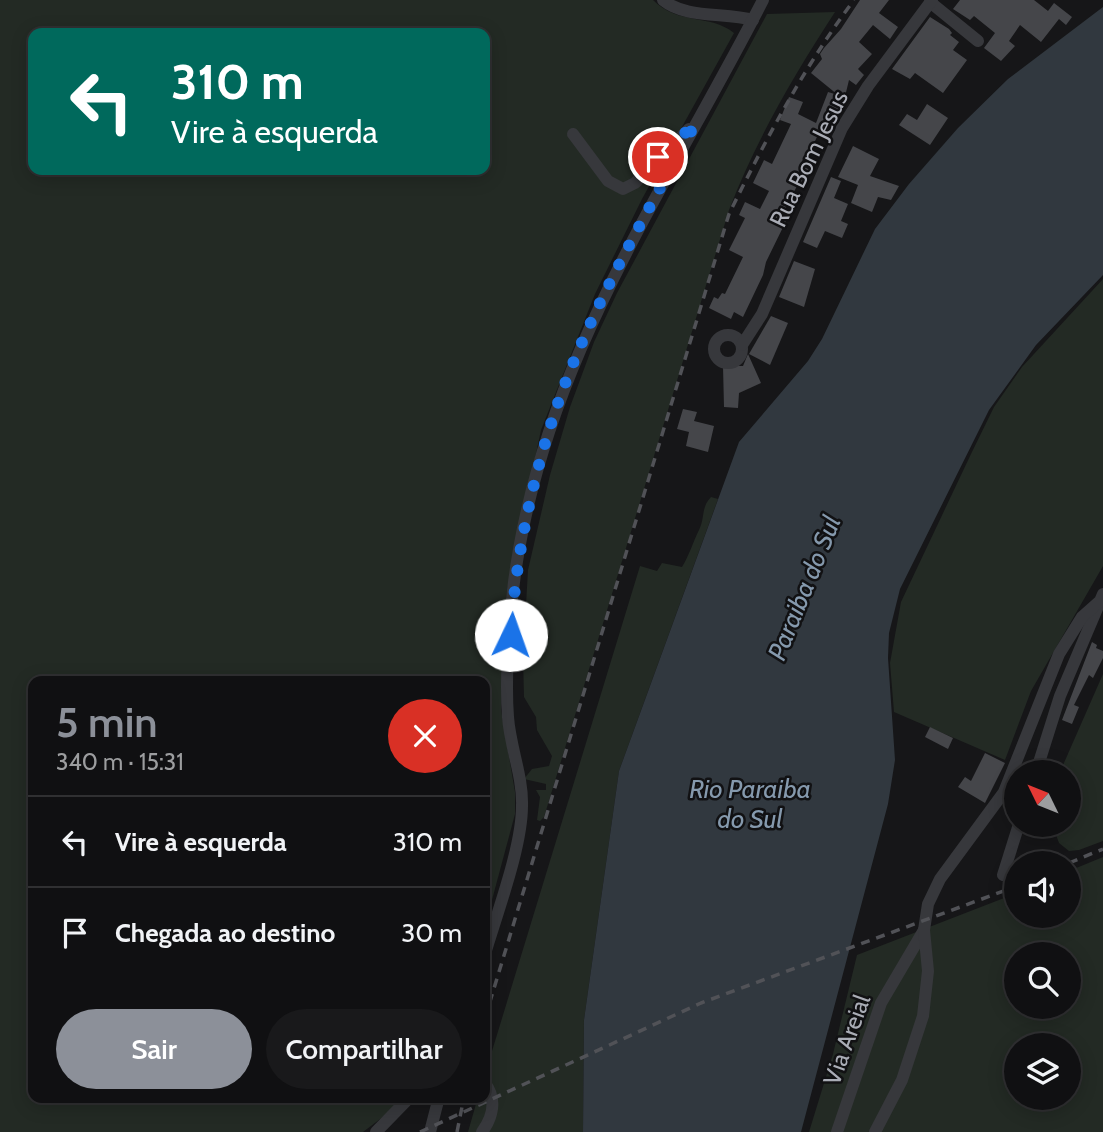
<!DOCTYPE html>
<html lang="pt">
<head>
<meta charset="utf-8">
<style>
	:root { --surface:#101012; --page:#19191b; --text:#f1f3f6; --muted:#9c9d9f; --line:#303032; --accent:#8c9099 }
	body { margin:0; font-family:Cabin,sans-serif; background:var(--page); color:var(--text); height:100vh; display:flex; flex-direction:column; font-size:26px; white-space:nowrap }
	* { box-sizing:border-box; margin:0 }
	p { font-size:23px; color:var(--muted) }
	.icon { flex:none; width:38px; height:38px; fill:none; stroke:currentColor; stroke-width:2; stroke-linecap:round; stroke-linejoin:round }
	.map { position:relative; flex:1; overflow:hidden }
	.drawer { position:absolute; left:28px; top:676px; width:462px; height:427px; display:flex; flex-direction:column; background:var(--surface); border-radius:14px; box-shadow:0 4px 18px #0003,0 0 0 2px var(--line) }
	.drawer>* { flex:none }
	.banner { position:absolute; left:28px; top:28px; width:462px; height:147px; border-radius:14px; box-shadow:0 4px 18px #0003,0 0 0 2px var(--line); background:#00695c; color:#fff; overflow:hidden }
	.needle { width:46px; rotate:313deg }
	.buttons { position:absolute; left:1004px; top:760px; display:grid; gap:14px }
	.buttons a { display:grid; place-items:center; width:77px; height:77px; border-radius:50%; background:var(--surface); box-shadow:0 4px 18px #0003,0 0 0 2px var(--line); font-size:35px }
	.pin { position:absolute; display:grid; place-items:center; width:60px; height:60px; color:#fff; margin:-30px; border:4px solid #fff; border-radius:50%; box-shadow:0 2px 7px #0007 }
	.me { position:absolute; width:77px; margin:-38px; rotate:3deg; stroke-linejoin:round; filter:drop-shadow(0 0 5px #0008) }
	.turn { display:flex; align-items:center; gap:24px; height:147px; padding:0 28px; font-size:32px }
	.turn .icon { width:91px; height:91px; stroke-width:2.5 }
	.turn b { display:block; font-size:49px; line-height:60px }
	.round { display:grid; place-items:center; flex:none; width:74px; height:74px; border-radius:37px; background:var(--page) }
	.summary { display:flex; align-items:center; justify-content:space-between; height:119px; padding:0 28px }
	h1 { font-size:42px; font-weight:600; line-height:52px; color:var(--accent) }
	.primary-button { display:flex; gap:14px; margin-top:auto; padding:14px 28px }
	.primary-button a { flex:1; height:80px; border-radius:42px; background:var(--accent); color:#fff; font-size:28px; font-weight:600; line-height:80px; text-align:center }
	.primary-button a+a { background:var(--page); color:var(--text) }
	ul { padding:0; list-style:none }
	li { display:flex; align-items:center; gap:21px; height:91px; padding:0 28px; border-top:2px solid var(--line) }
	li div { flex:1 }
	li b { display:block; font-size:26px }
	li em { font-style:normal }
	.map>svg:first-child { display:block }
	.green { fill:#232a24; fill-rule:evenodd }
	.water { fill:#31383f }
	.building { fill:#45464a }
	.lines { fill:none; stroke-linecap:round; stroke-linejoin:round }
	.minor { stroke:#37383c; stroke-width:12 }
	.rail { stroke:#515257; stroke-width:3.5; stroke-dasharray:9 7; stroke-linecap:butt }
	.route { stroke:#1a73e8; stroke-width:12; stroke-dasharray:0 21.6 }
	.labels { text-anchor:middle; stroke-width:5; stroke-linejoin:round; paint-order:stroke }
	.street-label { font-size:24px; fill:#aaadb6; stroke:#111113 }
	.water-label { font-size:26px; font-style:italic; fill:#8599ad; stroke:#111113 }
</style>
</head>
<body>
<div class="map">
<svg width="1103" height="1132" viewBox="0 0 1103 1132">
	<rect width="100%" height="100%" fill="#161618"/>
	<g class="green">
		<path d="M0,0h653c26,26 56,13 81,33l-92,166 -47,95 -54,136 -34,160 -6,120 14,82v22l-30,112v-245h-452v416h368l-13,16 -25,19h-363zM33,33h452v137h-452z"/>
		<path d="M835,12c-41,63 -79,128 -106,198l-185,607 -4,4 -3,-1 3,-23 -4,-7h10v-6l-22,-5 8,-10 17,-3 3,-10 -15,-26 -1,-13 -12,-20 -1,-40 5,-87 22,-95 20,-68 24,-65 23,-49 150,-279z"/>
		<path d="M1103,279v287l-72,125 -26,69 -111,-48 -4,-49 11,-61 70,-148 23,-47 28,-40z"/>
		<path d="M711,497l7,2 -99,272 -35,249 -1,112h-115l10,-35h7v-23l155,-508 17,5 5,-8 20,4c7,-11 11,-25 17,-37 6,-12 2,-23 12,-33z"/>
		<path d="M1103,674v167l-24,9 -10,1 -10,-8 -7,-19h17v-52h-9z"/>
		<path d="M1103,857v275h-294l24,-78 24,-99 160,-62v22h52v-44zM1017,954h52v52h-52zM1017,1045h52v52h-52z"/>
	</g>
	<path class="water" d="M1103,7v268l-67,70 -47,65 -89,179 -11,44 -1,25 7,102 -7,44 -87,328h-218l1,-112 35,-249 120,-329 69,-81 14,-22 53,-110 34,-45 49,-56 50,-49z"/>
	<g class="building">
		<path d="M860,0h29l-10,13 19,14 -8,12 -17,-14 -14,17 13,12 -14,15 6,6 -8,10 -7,-5 -8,33 -9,10 -6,16 -8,-4 -7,14 -2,-1 -9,17 10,5 -8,17 -4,-3 -17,33 6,2 -21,43 -3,13 -20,42 -9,-5 -3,7 -22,-11 5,-11 4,2 4,-6 3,1 18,-37 -14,-7 16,-32 -6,-3 6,-13 15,7 9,-18 -16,-8 11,-23 8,4 19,-40 -11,-4 9,-23 14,5 -5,12 18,9 12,-31 10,3 -27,-22 11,-14 -2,-5 4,-6 17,-19z"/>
		<path d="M960,0h74l14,11 6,-8 18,14 -6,8 -7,-6 -18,23 -21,-17 -11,16 6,5 -14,15 -17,-13 11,-15 -21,-17 -4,4 -17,-11z"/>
		<path d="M930,17l19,12 3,4 -2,2 9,7 -6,8 14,10 -24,33 -28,-20 -5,6 -18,-10z"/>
		<path d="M927,104l21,14 -18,27 -31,-20 8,-11 10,6z"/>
		<path d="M853,146l26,13 -9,17 29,10 -8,14 -13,-3 -6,15 -21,-9 7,-18 -20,-8z"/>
		<path d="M831,177l10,4 -7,17 14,6 -7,17 7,3 -6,14 -17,-7 -8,17 -14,-6z"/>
		<path d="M794,261l21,8 -11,38 -25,-10z"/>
		<path d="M771,316l17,7 -18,42 -21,-11z"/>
		<path d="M748,354l13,29 -22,10 -1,15 -14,-1 -1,-41h20z"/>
		<path d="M683,409l14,3 -3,9 20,5 -6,26 -22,-6 3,-14 -12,-3z"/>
		<path d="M1092,642l5,3 -1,3 7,3v7l-10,20 -4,-3 -15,30 5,2 -7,17 -10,-4z"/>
		<path d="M930,727l23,11 -5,11 -23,-12z"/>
		<path d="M985,753l20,10 -20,40 -27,-16 7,-10 6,4z"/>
	</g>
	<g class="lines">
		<g class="minor">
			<path d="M663,0c23,19 62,12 90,20"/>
			<path d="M930,2l48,39"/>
			<path d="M573,134l35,47 15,8 12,-6 54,-54"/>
			<circle cx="728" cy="349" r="14"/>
			<path d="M742,345l20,-31 80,-186 26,-42 64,-86"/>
			<path d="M1036,772l24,-76 39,-92"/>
			<path d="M1003,875l16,-51"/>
			<path d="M485,954c12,-41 37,-107 37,-148 1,-30 -12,-59 -14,-89 -3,-39 1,-88 5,-127 26,-222 151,-397 250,-590"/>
			<path d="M376,1132l34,-35"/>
			<path d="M430,1132l9,-35"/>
			<path d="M482,1132c11,-15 15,-33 3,-49"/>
			<path d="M837,1132l44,-129 43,-73"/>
			<path d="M875,1132l27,-52 21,-64 5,-45 -4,-41 4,-26 12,-25 64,-87 55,-138 23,-37 18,-16 3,-7"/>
		</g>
		<g class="rail">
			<path d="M1069,863l34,-14"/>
			<path d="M485,1018l244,-804c37,-75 75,-147 125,-214"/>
			<path d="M420,1132l281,-129 316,-117"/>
			<path d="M457,1132l7,-35"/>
		</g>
	</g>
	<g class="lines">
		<path class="route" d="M511,635c5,-94 31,-202 69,-288 33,-77 75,-149 115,-223l-37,33"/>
	</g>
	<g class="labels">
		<g class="street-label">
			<text transform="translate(809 159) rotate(-64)" y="8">Rua Bom Jesus</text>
			<text transform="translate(847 1040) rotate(-70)" y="8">Via Areial</text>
		</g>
		<g class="water-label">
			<text transform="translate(804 588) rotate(-68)" y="9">Paraiba do Sul</text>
			<text x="750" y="798">Rio Paraiba<tspan x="750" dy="30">do Sul</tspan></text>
		</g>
	</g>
</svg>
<div class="buttons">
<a><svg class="needle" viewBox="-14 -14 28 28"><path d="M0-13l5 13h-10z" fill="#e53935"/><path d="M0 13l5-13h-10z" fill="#9c9d9f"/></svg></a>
<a><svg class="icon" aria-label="sound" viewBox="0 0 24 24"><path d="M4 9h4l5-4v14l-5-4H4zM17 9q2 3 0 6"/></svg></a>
<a><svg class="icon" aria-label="search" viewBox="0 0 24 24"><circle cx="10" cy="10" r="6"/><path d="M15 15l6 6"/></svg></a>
<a><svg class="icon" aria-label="layers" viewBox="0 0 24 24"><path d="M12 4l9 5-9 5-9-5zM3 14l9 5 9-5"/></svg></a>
</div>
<div class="pin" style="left:658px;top:157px;background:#d93025"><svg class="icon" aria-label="arrive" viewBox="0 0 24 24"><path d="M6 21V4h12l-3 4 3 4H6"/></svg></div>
<svg class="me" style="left:511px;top:635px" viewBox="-20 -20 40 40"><circle r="19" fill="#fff"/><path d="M0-13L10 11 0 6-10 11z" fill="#1a73e8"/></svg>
<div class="banner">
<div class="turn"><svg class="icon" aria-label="left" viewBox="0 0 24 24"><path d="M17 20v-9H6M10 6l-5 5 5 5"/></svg><div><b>310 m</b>Vire à esquerda</div></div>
</div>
<section class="drawer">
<div class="summary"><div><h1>5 min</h1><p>340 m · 15:31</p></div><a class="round" style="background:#d93025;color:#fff"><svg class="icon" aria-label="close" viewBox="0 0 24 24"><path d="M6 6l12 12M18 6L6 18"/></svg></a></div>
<ul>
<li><svg class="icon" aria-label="left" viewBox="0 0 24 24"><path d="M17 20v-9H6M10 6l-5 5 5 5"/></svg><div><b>Vire à esquerda</b></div><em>310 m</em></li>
<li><svg class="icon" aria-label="arrive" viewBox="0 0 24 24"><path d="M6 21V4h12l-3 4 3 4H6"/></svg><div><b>Chegada ao destino</b></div><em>30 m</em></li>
</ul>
<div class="primary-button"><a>Sair</a><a>Compartilhar</a></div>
</section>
</div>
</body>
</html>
